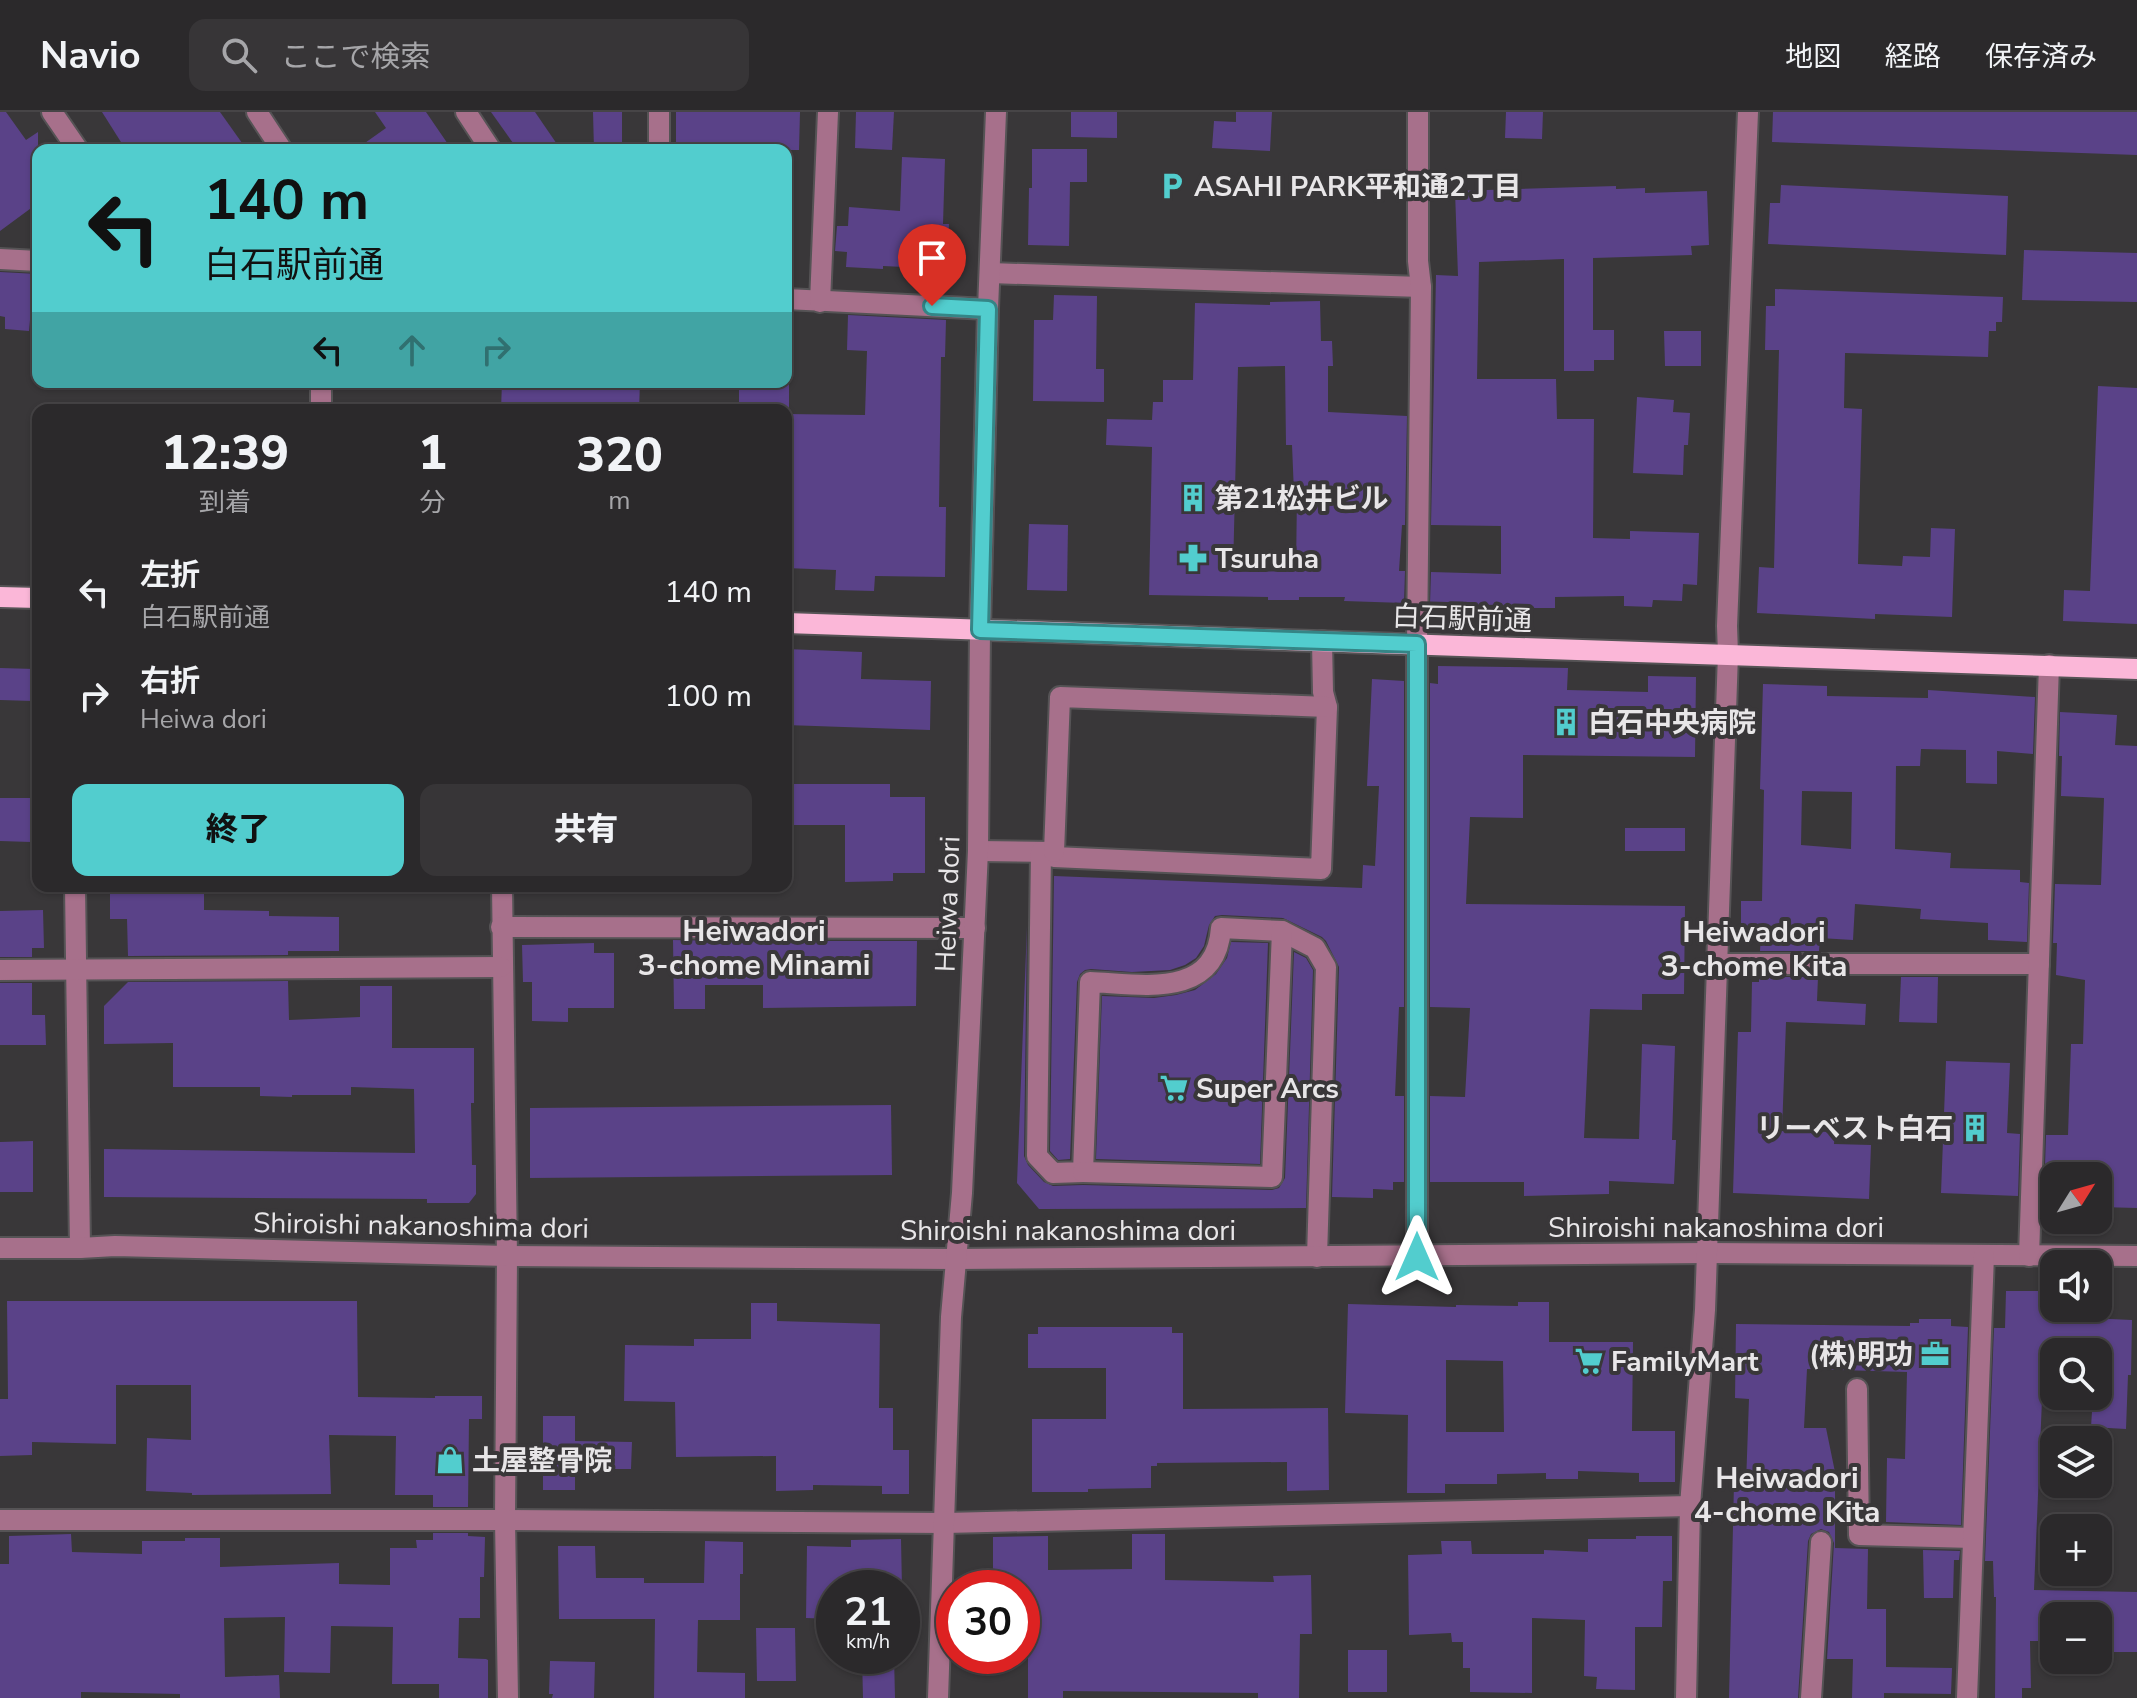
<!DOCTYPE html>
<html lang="ja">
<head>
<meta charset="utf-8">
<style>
	:root { --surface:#2b292b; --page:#373537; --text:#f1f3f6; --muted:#a6a6a9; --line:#474547; --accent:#52cdce }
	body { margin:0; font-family:"Nunito Sans","Noto Sans JP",sans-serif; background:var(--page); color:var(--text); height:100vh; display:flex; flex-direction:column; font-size:30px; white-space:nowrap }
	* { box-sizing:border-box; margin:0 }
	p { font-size:26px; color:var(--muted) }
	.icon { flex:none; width:44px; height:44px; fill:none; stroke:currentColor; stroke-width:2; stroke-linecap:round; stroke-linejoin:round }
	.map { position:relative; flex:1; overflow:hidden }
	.panel { position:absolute; left:32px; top:292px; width:760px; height:488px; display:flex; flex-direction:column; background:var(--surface); border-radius:16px; box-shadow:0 2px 6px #0004,0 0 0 2px var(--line) }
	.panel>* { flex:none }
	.hud { position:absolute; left:32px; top:32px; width:760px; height:244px; border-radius:16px; box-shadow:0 2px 6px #0004,0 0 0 2px var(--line); background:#52cdce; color:#111; overflow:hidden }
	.needle { width:52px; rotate:53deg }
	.buttons { position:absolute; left:2040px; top:1050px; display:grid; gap:16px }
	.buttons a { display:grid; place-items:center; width:72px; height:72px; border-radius:16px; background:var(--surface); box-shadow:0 2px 6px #0004,0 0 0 2px var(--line); font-size:40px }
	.speed { position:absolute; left:816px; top:1458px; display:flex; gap:16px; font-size:40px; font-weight:700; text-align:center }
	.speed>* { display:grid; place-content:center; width:104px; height:104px; border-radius:50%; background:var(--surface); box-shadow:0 2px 6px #0004,0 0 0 2px var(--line); line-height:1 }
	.speed small { font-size:20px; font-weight:400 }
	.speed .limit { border:12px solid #d22; background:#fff; color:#111 }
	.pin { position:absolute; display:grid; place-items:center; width:68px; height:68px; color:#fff; margin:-82px -34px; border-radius:50% 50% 50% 0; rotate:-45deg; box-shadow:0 0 8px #0007 }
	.pin .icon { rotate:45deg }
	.me { position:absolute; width:88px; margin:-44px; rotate:0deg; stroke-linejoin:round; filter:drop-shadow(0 0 6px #0008) }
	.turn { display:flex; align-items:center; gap:28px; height:168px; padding:0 40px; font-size:36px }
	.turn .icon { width:104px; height:104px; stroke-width:2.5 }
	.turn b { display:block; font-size:56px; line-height:68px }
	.lanes { display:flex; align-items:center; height:76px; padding:0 40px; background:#0003; justify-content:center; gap:40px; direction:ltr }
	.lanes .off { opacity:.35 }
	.eta { display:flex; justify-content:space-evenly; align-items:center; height:136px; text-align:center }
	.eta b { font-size:48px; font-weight:800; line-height:56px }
	.cta { display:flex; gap:16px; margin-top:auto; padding:16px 40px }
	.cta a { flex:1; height:92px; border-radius:16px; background:var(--accent); color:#111; font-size:32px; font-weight:800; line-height:92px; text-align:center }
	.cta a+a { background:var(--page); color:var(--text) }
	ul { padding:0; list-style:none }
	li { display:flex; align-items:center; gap:24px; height:104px; padding:0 40px }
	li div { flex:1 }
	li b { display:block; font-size:30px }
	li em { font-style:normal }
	header { display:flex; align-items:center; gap:48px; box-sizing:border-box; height:112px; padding:0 40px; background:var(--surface); border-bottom:2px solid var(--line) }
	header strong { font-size:38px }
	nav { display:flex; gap:44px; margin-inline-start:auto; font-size:28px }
	.search { width:560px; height:72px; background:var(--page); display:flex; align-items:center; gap:20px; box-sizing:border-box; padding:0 28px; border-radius:16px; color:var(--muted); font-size:30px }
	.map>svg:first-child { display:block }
	.building { fill:#5a4288; fill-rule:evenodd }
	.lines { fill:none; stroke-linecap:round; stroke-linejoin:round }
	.minor-casing { stroke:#555355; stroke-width:24 }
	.major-casing { stroke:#555355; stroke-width:24 }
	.minor { stroke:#a7708b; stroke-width:20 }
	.major { stroke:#fbb7d8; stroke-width:20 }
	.route-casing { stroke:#358586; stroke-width:20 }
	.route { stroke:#52cdce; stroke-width:14 }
	.labels { text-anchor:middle; stroke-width:8; stroke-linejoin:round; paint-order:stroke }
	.poi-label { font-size:28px; font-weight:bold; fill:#e8e6e8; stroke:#393739; text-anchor:start }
	.street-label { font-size:28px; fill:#e8e6e8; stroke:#393739 }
	.neighbourhood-label { font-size:30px; font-weight:bold; fill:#e8e6e8; stroke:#393739 }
</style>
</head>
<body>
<header>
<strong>Navio</strong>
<div class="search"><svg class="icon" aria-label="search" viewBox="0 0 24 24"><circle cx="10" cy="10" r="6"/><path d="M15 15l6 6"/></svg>ここで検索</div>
<nav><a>地図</a><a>経路</a><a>保存済み</a></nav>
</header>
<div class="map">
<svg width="2137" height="1586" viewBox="0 0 2137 1586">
	<rect width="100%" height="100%" fill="#393739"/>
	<g class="building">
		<path d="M0,0h6l20,28 12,-8v71l-38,28z"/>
		<path d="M102,0h118l27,38h-121z"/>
		<path d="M375,0h51l26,38h-97l31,-22z"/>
		<path d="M491,0h44l26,38h-43z"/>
		<path d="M593,0h29v38h-28z"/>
		<path d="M676,0h124l-1,38h-123z"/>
		<path d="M856,0h38l-2,38 -37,-2z"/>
		<path d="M1071,0h46v26l-46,-1z"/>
		<path d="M1236,0h36l-2,39 -58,-3 2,-27 22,1z"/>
		<path d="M1506,0h37l-1,27 -37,-1z"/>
		<path d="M1773,0h364v43l-365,-13z"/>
		<path d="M1032,37h55v33h-17l-1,64 -41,-1 1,-57h3z"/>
		<path d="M902,45l43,2 -2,65h6l-3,45 -63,-3v3l-37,-2 1,-15 -12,-1 2,-25h11l1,-19 51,4z"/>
		<path d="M1781,73l227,11 -2,59 -238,-11 2,-41h10z"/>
		<path d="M1616,74v3l29,-1v5l62,-2 2,54 -18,1 1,9 -99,3v72h21v30h-20v11h-30v-112l-85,3 -2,117h79l1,40h37l-1,119 37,1v-8l69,2 -2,52 -14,-1 -1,17 -29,-1 -1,7 -28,-1v-10l-69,1v11h-53v-3l-72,-1 1,-32 70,2v-48l-70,-1 5,-250 22,1 -3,-85z"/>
		<path d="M2024,138l113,3v49l-115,-2z"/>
		<path d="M0,160l38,2v46h-8l-1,11 -24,-2v-12l-5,-1z"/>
		<path d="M1775,177l228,8 -1,25h-6v9h-7l-1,26 -143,-4 -1,55 18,1 -4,155 44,2 1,-10 27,1 1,-29 24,1 -3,88 -77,-3v5l-118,-6 2,-46 15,1 5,-218h-14l1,-44h9z"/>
		<path d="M1054,183l43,1 -1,73h8v33l-71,-1 1,-81h19z"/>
		<path d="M1320,189l1,40h11l1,25h-5v46l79,4 -2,109h-3l-3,46h6l-1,32 -60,-2 1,-4h-46v3h-31v-3l-119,-2 3,-148 -46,-2 1,-26 45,1 1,-18h10v-22h30l2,-77 75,2v-3zM1285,254l1,79h6l2,48h3l-1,78 -63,1 5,-205z"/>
		<path d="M848,203l98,5 -1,37h-4l-2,150h7l-1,70 -70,-1 -1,15 -39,-1 1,-20 -50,-2v-154l79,1 2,-64 -20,-1z"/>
		<path d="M1664,219h37v35h-36z"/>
		<path d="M502,270h138l-1,28h-138z"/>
		<rect x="739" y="270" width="50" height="28"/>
		<path d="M2098,274l39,2v236l-74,-3 1,-31 26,1z"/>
		<path d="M1637,285l37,3 -1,12 17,1 -2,32h-4l-1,30 -50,-2z"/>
		<path d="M1029,412l39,1 -1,66 -40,-1z"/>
		<path d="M786,537l76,3 -1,27 70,2 -1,49 -144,-5z"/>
		<path d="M1438,554l130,2 -1,22 81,2v-16l48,1 -1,80 -172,-2v63l-53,-1 -4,87 219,2 -1,88h-42v16l-52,-1 -6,129 55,1 3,-95 33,2 -3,94h4l-2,44 -65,-3v13l-85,2v-14h-94v-86l35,1 5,-89 -40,-1v-324l8,1z"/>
		<path d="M0,556l35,1 -2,32 -33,-1z"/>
		<path d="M1372,567l32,2v326h-5l-4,89h9v86h-11v8l-20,-1v9l-41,-1 7,-230 -13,-26 -4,-4 -39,-19 -61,-3 -7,1 -6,9 -5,21 -8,12 -11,7 -15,5 -38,2 -41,-3 -6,1 -5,4 -3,8 -7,177 -12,1 -8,-9 4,-275 308,12 1,-23 12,1 4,-80h-12z"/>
		<path d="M1763,572l64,2v10l101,2v-8l107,7 -2,57 -36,-3v33l-31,-1v-33l-45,-1 -1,17h-24l-1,83 56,4 -1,15 70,2v12l9,1 -2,59 -39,-2v-17l-68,-4 1,-10 -66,-5 -2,36 -33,-2 -1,13h-59l1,-18h-20v-32h21l2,-111 -4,-1zM1802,679l50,1 -1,57 -50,-4z"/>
		<path d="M2060,600l57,3 -2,30 22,1v462l-37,-1 1,-31h-47v22l-10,-1 2,-62h22l3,-91h12l2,-64 -29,-5 1,-32h-4l2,-59 46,1 3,-87 -43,-2 1,-40h-3z"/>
		<path d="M786,672h104v13h35v76h-32v8l-48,1v-57h-59z"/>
		<path d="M0,686h38v34h-7v10l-31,-1z"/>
		<rect x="1625" y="716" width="60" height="23"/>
		<path d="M110,774h94v24l65,1v5l70,1v34h-51v4l-160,1 -1,-37h-17z"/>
		<path d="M43,798l1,38h-12v9h-32v-46z"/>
		<path d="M1027,814l-3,230 4,9 16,17 9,4 30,-1 189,5 7,-2 6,-10 9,-226 12,6 7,12 -7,238 -267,1 -22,-26z"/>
		<path d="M673,828l106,2v-1h138l-1,65 -153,2v-23h-58v24h-31z"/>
		<path d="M1231,830l37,1 -8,221 -164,-5 6,-163 52,2 22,-3 19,-5 21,-16 11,-16z"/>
		<path d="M594,831v10h20v55h-46v14l-36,-1v-39h-9l-1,-37z"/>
		<path d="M1759,865h59l-1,24 49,3 -1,21 -79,-3 -4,109 53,1 -1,12 37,1 -2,54 -136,-6 5,-161h13l1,-50h7z"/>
		<path d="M1901,865h37l-1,46 -38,-1z"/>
		<path d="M288,869l1,39 71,-3v-31h32v62h82v55h-3l1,62h4v29l-7,9h-42v-4l-323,-2v-48l311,4 -1,-64 -63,-2v8h-59v2l-32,-1v-9h-87v-44l-69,1v-38l24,-24z"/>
		<path d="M0,871h32v32h13l1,30h-46z"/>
		<path d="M1946,949l64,2 -3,70 13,1 -2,62 -77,-3z"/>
		<path d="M891,993l1,70 -362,3v-70z"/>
		<path d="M33,1029v51h-33v-50z"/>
		<path d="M2006,1179h41l-1,25 86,4 -1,55h-3l-2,54 -35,-2 2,-31h5v-44h-54l-10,238 103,2v60h-39v-36h-44v25h-24l1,47h-9v10h-27l1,-101h-2l-1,-36h-8l9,-233h11z"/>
		<path d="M7,1189h350l1,96 77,1v-2h47v23h-13l-1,88h-35v-12h-38l1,-59 -67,-1 2,59 -139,1v-2l-46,-2 1,-53 44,2v-55h-75v59l-84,-2v13l-32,1v-57h8z"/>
		<path d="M1518,1190h31v40h84l-1,89h43v51h-36v-9l-61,-2v8h-32v-6l-49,1v10h-52v9h-38l1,-78 -63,-2 3,-109 108,3v-2l62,1zM1446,1248l57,1 1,71h-58z"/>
		<path d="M751,1191h26v18l103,3 -1,84h14v42h16v44h-27v-8l-69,-1v5l-37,1v-35l-100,1 -1,-55 -51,-1 1,-56 69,1v-7h57z"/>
		<path d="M1919,1207h32v7l17,1 -7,198 -75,-3 1,-64 18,1 2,-87 -100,-3 -3,59h22l9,44v76l33,1 -1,60h19v58l66,1 -1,26 -67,-1v5h-32l1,-39h-26l7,-116 -5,-11 -8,-3 -10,5 -3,7 -10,157h-69l5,-215 12,1 3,-85 -14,-1 1,-74 174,2v-3h9z"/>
		<path d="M1038,1215h134v6h11v76l145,-1 1,82 -42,1v-29l-130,1v3h-6v22l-63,1v3h-56v-73h74v-51h-78v-34h10z"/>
		<path d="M543,1304h32v25l57,1 -1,27h-56v21h-32z"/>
		<path d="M433,1421h35v3l17,1 -1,40h-4v41h-21l-1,40 28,1 2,1v38h-49v-14h-47l1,-57 -62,-1 -1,47 -46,-1 1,-55 -61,1 1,59 54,-2 1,23h-100v-4l-99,-2v6h-81v-134h9v-28l62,-2 1,18 70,2v-13h43v-3h35v29l119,-4v21l51,1v-37h27l-1,-8h17z"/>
		<path d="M1132,1422h33v46l109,2 -1,-6 38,-1 1,59h-12l-1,64h-41v-5l-195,-2v7h-35v-66l-6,-1v-43h-29v-51l55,-1v34l84,-1z"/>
		<path d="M1636,1424h36v45h-9l-1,46h-27v63l-39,-1 1,-12 -13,-1 1,-56 -53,-2v75l-62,-1v-24h-7v-26h-11l-1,-9 -42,2 -1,-80 34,-1 -1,-13h30l1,13h72v-4l44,2v-13h48z"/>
		<path d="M901,1427l1,49h-68v31l-28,-1 1,-72 44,1v-7z"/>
		<path d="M705,1429l38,1v32h-3v46h-42l-1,52 48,1v25h-91l1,-79h-96l-1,-73h37l1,32h48v5h60z"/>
		<path d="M1923,1438l37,1 -1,9h-5l-1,38h-29z"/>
		<path d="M756,1516h39l1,53h-39z"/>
		<rect x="1348" y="1538" width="39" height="42"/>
		<path d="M862,1544h32l1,42h-32z"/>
		<path d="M550,1549l45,1 -1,36h-42l1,-4h-4z"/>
	</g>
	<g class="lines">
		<defs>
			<g id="minor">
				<path d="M52,0l26,38"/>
				<path d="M257,0l25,38"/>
				<path d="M466,0l25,38"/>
				<path d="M659,0v38"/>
				<path d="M0,147l38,2"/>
				<path d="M990,161l431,14"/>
				<path d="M786,187l202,10"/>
				<path d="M820,190l8,-190"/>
				<path d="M321,298v-28"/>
				<path d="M978,739l76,1v5l267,12 6,-162 -4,-15 -1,-51"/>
				<path d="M1041,740l-4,304 16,17 30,-1 7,-190c51,2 126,18 131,-54l61,3 33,17 11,19 -9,290"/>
				<path d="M1054,740l6,-155 267,10"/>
				<path d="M75,774l5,362"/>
				<path d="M502,774l5,370 -2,264 3,178"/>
				<path d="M501,815l474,1"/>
				<path d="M1716,852h323"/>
				<path d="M0,858l501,-3"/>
				<path d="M1083,1060l189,5 10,-246"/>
				<path d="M0,1136h80l35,-2 392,10 448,3 752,-6 430,3"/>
				<path d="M2029,1144l20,-591"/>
				<path d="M1417,1145v-613l4,-357 -3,-26v-149"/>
				<path d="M1857,1277l2,146 114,3"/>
				<path d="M0,1408h505l440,3 745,-17"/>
				<path d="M938,1586l13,-381 11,-124 16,-342 2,-221 8,-321 8,-197"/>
				<path d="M1686,1586l4,-192 15,-196 23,-656 -1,-28 21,-514"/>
				<path d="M1811,1586l10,-156"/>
				<path d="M1967,1586l17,-443"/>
			</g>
			<g id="major">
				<path d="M0,485l38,1"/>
				<path d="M786,511l1351,46"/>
			</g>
		</defs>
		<use href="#minor" class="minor-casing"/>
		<use href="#major" class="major-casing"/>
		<use href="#minor" class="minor"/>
		<use href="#major" class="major"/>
	</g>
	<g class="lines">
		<defs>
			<path id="route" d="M932,194l56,3 -8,321 437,14v613"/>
		</defs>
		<use href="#route" class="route-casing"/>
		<use href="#route" class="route"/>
	</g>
	<defs>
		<symbol id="parking-bare" viewBox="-9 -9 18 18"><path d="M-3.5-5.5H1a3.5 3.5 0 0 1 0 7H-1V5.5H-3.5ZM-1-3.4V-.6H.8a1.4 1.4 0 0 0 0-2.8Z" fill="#52cdce" stroke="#393739" stroke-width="2.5" paint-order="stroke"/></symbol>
		<symbol id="building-bare" viewBox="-9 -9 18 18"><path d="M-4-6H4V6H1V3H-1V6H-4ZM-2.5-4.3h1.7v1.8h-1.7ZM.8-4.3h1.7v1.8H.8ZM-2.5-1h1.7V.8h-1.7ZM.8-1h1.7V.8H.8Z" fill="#52cdce" stroke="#393739" stroke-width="2.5" paint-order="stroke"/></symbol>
		<symbol id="pharmacy-bare" viewBox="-9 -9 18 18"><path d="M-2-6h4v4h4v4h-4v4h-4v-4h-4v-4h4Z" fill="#52cdce" stroke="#393739" stroke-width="2.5" paint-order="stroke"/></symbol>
		<symbol id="supermarket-bare" viewBox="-9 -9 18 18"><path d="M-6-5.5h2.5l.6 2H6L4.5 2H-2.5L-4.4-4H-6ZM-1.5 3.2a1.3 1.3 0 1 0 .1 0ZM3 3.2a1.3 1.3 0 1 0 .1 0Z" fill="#52cdce" stroke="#393739" stroke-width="2.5" paint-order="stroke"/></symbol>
		<symbol id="office-bare" viewBox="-9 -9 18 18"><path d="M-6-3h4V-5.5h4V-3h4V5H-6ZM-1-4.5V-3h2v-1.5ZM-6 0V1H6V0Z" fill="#52cdce" stroke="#393739" stroke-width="2.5" paint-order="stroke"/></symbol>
		<symbol id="shop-bare" viewBox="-9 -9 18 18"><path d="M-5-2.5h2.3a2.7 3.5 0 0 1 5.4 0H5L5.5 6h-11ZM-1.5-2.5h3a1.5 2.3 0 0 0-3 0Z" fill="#52cdce" stroke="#393739" stroke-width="2.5" paint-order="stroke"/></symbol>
	</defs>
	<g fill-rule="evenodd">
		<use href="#parking-bare" x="1152" y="54" width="40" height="40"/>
		<use href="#building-bare" x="1173" y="366" width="40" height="40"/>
		<use href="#pharmacy-bare" x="1173" y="426" width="40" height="40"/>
		<use href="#building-bare" x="1546" y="590" width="40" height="40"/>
		<use href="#supermarket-bare" x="1154" y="956" width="40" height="40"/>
		<use href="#building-bare" x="1955" y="996" width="40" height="40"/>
		<use href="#office-bare" x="1915" y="1222" width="40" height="40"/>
		<use href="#supermarket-bare" x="1569" y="1229" width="40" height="40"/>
		<use href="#shop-bare" x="430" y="1328" width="40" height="40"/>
	</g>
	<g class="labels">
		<g class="poi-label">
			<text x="1194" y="84">ASAHI PARK平和通2丁目</text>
			<text x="1215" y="396">第21松井ビル</text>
			<text x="1215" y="456">Tsuruha</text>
			<text x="1588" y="620">白石中央病院</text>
			<text x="1196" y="986">Super Arcs</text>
			<text x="1953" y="1026" text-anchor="end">リーベスト白石</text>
			<text x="1913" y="1252" text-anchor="end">(株)明功</text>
			<text x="1611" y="1259">FamilyMart</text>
			<text x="472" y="1358">土屋整骨院</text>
		</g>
		<g class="street-label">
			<text transform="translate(1462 506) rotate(2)" y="10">白石駅前通</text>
			<text transform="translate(947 792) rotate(-88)" y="10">Heiwa dori</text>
			<text transform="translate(421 1113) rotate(1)" y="10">Shiroishi nakanoshima dori</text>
			<text x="1716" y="1125">Shiroishi nakanoshima dori</text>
			<text x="1068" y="1128">Shiroishi nakanoshima dori</text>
		</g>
		<g class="neighbourhood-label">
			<text x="754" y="829">Heiwadori<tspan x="754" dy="34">3-chome Minami</tspan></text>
			<text x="1754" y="830">Heiwadori<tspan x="1754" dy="34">3-chome Kita</tspan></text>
			<text x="1787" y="1376">Heiwadori<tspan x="1787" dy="34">4-chome Kita</tspan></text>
		</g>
	</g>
</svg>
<div class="buttons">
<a><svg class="needle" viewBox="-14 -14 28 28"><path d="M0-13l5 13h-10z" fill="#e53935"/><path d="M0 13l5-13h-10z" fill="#a6a6a9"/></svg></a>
<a><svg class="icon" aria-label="sound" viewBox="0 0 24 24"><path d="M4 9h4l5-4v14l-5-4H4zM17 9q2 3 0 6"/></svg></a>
<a><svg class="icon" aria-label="search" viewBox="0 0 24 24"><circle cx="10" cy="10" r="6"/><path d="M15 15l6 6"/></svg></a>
<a><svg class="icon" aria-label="layers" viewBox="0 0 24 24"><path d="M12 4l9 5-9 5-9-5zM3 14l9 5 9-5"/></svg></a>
<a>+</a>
<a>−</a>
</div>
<div class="speed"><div>21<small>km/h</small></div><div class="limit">30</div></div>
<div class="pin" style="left:932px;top:194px;background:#d93025"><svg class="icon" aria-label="arrive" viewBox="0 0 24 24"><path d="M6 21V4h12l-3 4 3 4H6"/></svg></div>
<svg class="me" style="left:1417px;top:1145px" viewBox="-20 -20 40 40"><path d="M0-17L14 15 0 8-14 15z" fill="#52cdce" stroke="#fff" stroke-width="4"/></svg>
<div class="hud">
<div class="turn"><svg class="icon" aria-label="left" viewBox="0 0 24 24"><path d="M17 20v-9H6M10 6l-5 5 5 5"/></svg><div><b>140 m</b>白石駅前通</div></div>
<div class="lanes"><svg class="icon" aria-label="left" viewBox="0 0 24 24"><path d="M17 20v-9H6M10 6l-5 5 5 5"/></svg><svg class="icon off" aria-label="ahead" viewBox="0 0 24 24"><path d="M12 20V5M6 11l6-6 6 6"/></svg><svg class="icon off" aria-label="right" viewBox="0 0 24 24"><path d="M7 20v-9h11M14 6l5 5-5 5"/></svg></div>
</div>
<section class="panel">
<div class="eta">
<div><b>12:39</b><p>到着</p></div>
<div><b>1</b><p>分</p></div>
<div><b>320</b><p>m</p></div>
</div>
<ul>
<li><svg class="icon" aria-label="left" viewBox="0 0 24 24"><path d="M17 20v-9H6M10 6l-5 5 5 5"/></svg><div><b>左折</b><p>白石駅前通</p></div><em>140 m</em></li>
<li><svg class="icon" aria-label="right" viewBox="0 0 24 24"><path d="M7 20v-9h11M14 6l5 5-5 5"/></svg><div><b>右折</b><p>Heiwa dori</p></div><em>100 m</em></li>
</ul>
<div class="cta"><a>終了</a><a>共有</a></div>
</section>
</div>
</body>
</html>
